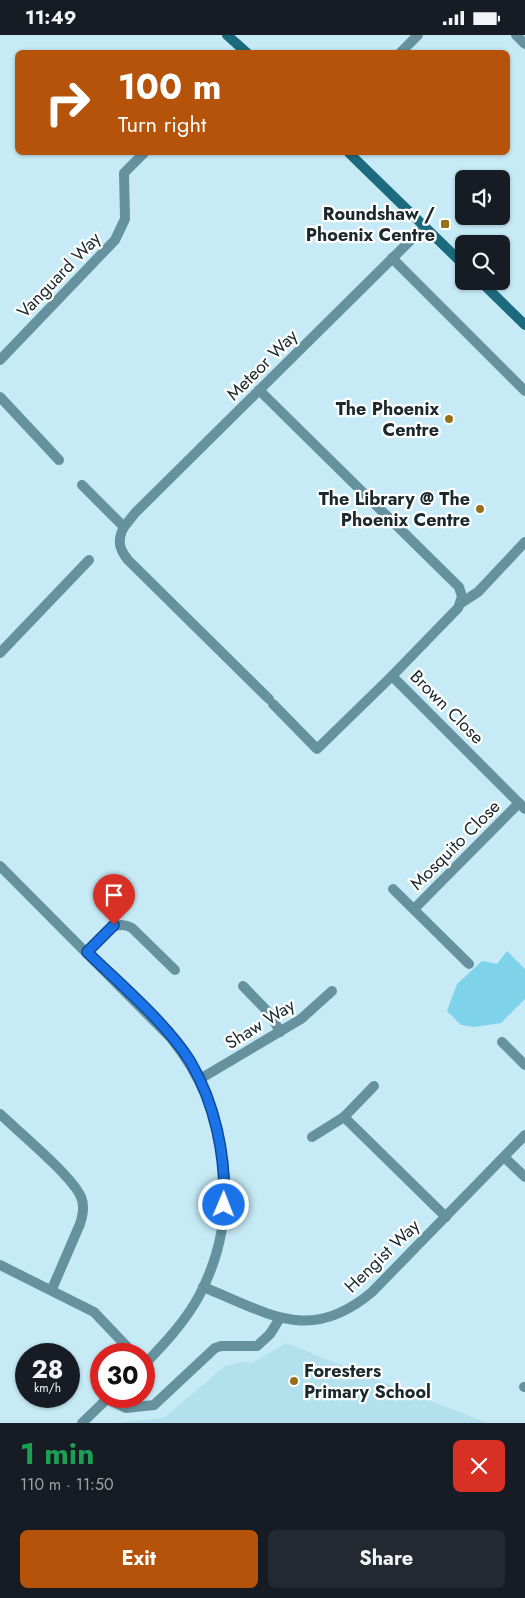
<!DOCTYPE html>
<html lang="en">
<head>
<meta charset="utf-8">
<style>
	:root { --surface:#171b24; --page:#242831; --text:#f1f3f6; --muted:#9ea1a6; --accent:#b45309 }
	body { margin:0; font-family:Jost,sans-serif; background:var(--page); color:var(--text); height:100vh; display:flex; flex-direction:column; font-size:19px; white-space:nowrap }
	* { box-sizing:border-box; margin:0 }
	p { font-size:16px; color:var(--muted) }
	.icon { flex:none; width:28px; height:28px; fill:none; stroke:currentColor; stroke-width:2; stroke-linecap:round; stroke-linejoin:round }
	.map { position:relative; height:1388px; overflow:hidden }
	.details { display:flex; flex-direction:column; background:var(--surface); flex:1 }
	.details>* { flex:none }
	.banner { position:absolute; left:15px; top:15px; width:495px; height:105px; border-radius:8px; box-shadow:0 1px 4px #0004; background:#b45309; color:#fff; overflow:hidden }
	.tools { position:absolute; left:455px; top:135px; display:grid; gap:10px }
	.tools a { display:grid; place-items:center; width:55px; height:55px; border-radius:8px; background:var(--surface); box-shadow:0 1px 4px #0004; font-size:25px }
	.speed { position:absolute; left:15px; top:1308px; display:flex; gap:10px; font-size:25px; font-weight:700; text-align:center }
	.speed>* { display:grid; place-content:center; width:65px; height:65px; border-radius:50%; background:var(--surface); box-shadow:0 1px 4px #0004; line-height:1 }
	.speed small { font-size:12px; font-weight:400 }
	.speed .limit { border:8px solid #d22; background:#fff; color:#111 }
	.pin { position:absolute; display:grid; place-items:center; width:42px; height:42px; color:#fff; margin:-51px -21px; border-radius:50% 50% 50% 0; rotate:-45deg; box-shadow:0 0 5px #0007 }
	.pin .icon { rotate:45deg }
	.me { position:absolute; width:55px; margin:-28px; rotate:1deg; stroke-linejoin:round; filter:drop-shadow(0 0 4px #0008) }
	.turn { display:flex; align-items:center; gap:18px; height:105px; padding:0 20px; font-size:22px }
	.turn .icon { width:65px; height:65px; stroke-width:2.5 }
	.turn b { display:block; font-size:35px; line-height:42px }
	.round { display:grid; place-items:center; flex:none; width:52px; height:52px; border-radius:8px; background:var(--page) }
	.summary { display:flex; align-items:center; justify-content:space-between; height:85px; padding:0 20px }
	h1 { font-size:30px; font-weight:700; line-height:38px; color:#1e9e55 }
	.cta { display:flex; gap:10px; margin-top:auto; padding:10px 20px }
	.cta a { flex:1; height:58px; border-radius:8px; background:var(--accent); color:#fff; font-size:20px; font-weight:700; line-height:58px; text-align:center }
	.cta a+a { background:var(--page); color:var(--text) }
	.status { display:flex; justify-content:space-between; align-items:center; height:35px; padding:0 25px; background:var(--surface); direction:ltr }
	.status svg { height:14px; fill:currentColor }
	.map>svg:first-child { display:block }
	.built { fill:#b2e0ed }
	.green { fill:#7ed2e9 }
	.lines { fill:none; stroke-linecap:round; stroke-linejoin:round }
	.lane { stroke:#66929f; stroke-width:10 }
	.street { stroke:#66929f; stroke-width:10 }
	.secondary { stroke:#1c6a7d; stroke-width:10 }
	.route-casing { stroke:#114b97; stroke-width:12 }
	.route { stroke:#1a73e8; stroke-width:9 }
	.poi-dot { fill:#976f1a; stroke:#fff; stroke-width:2 }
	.labels { text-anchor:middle; stroke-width:4.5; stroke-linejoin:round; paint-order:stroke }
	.poi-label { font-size:18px; font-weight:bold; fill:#1b292d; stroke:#fff; text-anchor:end }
	.street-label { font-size:18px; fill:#1b292d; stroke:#fff }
</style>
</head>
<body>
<div class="status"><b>11:49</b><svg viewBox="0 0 49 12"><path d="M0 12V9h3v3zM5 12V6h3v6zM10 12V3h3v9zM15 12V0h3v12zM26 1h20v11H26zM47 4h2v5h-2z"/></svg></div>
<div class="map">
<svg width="525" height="1388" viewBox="0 0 525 1388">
	<rect width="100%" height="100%" fill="#c6ebf6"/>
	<path class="built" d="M286,1308l102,41 99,39h-374l51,-5 61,-52 16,-4 11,1z"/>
	<path class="green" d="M507,916l18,18v30l-24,24 -27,4 -13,-2 -14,-14 10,-27 25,-23 15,3z"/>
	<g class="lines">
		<g class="lane">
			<path d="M392,223l133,133"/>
			<path d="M393,854l76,75"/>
			<path d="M87,917c13,-13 26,-35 45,-24l43,42"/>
			<path d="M243,951l28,29 9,17"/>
			<path d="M344,1082l30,-31"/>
			<path d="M524,1352h1"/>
			<path d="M107,1364l19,9 28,-3 61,-57 6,-2h36l13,-12 10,-16"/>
		</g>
		<g class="street">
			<path d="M516,0l9,9"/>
			<path d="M400,18l18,-18"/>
			<path d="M0,325l115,-120 10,-21 -1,-46 20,-20"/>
			<path d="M259,355l200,197 3,10 -4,11 -66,68 133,133"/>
			<path d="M0,362l59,63"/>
			<path d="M82,450l42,42c-7,13 -5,22 4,33l141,139"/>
			<path d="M124,492l11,-14 289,-286"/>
			<path d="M461,568l17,-11 47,-50"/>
			<path d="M0,618l89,-93"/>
			<path d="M273,669l44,45 75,-73"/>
			<path d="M0,831l171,172c58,72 72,175 28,258 -14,26 -35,48 -55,69"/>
			<path d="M414,874l105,-106"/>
			<path d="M502,1007l23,23"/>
			<path d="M200,1044l101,-60 31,-28"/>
			<path d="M0,1079c19,18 72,62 81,83 4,9 2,18 -1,27l-28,65"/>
			<path d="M312,1102l32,-20 102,100"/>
			<path d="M504,1122l21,20"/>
			<path d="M0,1230l94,47 40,42"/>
			<path d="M203,1252c66,26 106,58 169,5l153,-157"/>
			<path d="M82,1388l28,-27"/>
		</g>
		<g class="secondary">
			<path d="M227,0l20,18"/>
			<path d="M349,118l115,112"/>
			<path d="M480,246l45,44"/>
		</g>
	</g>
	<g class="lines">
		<defs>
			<path id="route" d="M114,890l-27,27c33,32 79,71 103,109 25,42 36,95 34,144"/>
		</defs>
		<use href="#route" class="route-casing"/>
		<use href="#route" class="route"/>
	</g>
	<g class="poi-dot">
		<rect x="440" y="184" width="10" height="10" rx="2.5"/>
		<circle cx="449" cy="384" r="5"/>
		<circle cx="480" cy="474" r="5"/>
		<circle cx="294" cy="1346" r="5"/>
	</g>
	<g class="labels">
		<g class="poi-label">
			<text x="435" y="185">Roundshaw /<tspan x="435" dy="21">Phoenix Centre</tspan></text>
			<text x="439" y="380">The Phoenix<tspan x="439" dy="21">Centre</tspan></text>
			<text x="470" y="470">The Library @ The<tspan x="470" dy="21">Phoenix Centre</tspan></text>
			<text x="304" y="1342" text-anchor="start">Foresters<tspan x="304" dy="21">Primary School</tspan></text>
		</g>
		<g class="street-label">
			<text transform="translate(59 240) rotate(-46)" y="6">Vanguard Way</text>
			<text transform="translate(262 330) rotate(-45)" y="6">Meteor Way</text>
			<text transform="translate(447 672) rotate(45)" y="6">Brown Close</text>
			<text transform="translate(455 810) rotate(-45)" y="6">Mosquito Close</text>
			<text transform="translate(260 989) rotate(-32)" y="6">Shaw Way</text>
			<text transform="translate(382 1221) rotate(-44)" y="6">Hengist Way</text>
		</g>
	</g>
</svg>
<div class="tools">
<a><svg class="icon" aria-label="sound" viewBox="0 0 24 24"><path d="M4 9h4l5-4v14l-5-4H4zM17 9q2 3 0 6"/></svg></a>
<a><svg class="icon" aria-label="search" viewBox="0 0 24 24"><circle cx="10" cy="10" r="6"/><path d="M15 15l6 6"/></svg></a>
</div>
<div class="speed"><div>28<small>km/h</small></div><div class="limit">30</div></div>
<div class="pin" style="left:114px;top:890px;background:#d93025"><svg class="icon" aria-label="arrive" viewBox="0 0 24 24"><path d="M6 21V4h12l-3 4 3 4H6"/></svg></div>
<svg class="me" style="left:224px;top:1170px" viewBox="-20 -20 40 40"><circle r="17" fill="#1a73e8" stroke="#fff" stroke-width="3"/><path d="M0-11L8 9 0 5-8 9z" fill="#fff"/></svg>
<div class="banner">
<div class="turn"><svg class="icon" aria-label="right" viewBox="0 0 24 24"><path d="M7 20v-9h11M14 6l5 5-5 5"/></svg><div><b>100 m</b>Turn right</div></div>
</div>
</div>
<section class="details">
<div class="summary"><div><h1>1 min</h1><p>110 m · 11:50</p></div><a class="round" style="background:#d93025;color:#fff"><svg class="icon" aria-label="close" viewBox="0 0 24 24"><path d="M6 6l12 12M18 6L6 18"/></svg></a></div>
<div class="cta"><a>Exit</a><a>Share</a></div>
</section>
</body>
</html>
